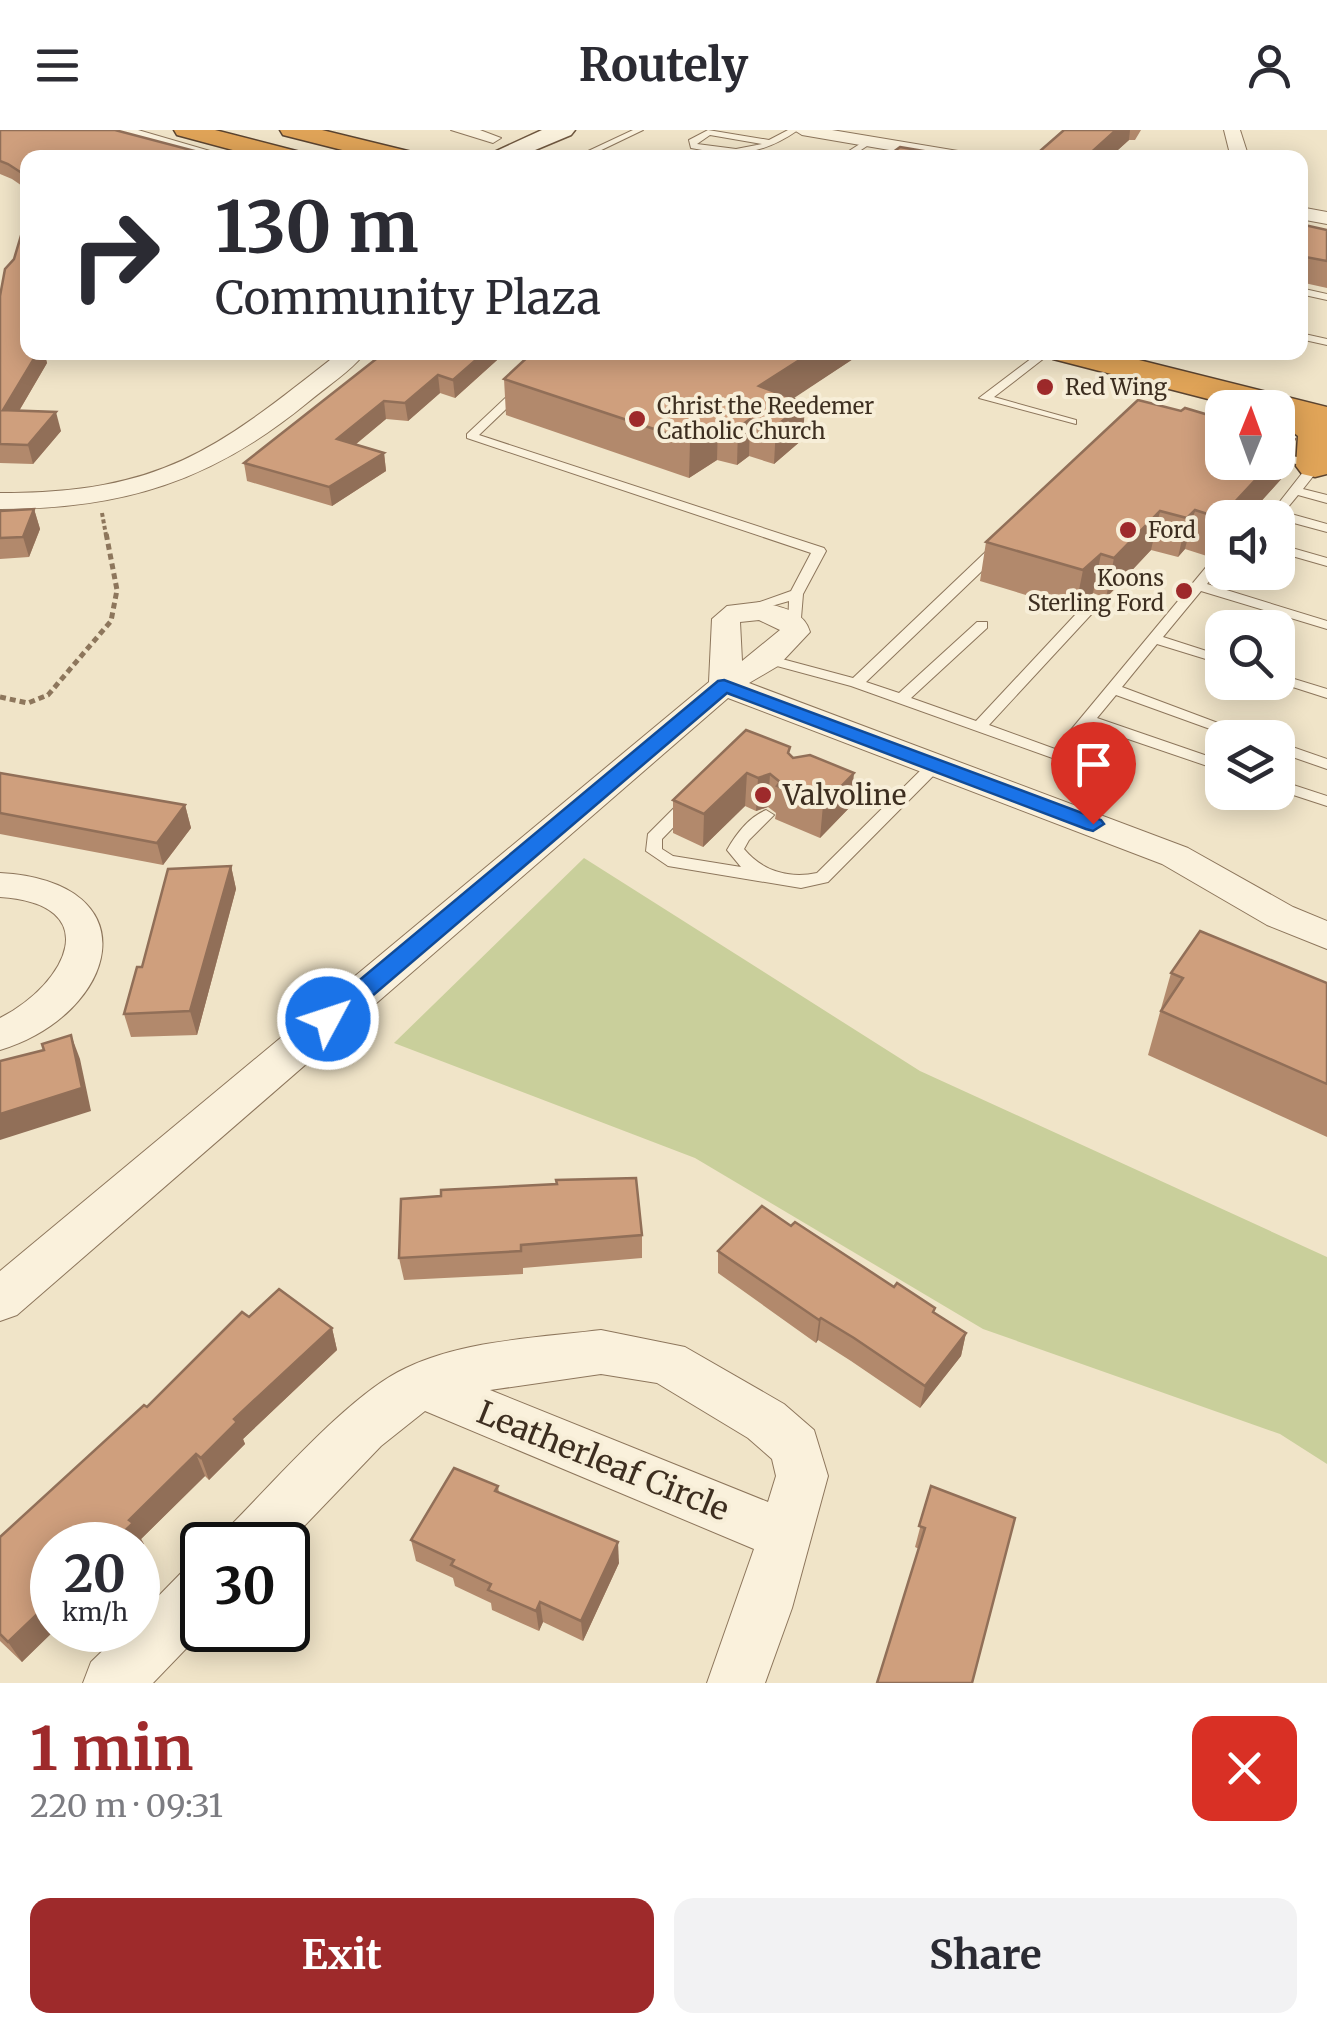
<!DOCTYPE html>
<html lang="en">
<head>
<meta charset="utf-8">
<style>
	:root { --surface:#fff; --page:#f2f2f3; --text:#2b2b33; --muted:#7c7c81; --accent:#9e2a2b }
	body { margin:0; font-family:Merriweather,serif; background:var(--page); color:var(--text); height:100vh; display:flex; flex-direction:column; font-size:38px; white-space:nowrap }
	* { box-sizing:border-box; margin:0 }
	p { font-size:32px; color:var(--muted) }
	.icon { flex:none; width:55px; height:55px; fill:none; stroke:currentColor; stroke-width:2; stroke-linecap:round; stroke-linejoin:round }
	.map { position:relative; height:1553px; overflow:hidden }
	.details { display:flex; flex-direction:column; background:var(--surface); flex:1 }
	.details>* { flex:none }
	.top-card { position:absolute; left:20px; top:20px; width:1288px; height:210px; border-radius:20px; box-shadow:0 5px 25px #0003; background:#fff; color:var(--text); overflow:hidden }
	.needle { width:65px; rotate:1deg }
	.buttons { position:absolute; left:1205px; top:260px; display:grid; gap:20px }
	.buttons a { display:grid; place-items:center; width:90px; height:90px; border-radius:20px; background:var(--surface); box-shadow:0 5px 25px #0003; font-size:50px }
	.speed { position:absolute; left:30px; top:1392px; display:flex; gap:20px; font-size:50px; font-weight:700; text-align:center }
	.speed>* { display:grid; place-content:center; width:130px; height:130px; border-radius:50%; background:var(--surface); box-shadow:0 5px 25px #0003; line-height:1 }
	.speed small { font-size:25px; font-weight:400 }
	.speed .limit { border:5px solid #111; border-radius:15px; background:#fff; color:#111 }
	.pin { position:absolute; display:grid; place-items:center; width:85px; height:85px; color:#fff; margin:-102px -42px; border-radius:50% 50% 50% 0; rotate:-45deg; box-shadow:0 0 10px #0007 }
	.pin .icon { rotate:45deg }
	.me { position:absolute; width:110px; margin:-55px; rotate:50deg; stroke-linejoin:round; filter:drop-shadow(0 0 8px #0008) }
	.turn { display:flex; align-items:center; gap:35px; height:210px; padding:0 30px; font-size:45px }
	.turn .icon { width:130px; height:130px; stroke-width:2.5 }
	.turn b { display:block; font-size:70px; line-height:85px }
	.round { display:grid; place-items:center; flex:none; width:105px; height:105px; border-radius:20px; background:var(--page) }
	.summary { display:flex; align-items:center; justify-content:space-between; height:170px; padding:0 30px }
	h1 { font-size:60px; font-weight:700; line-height:75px; color:var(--accent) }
	.action { display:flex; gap:20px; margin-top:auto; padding:20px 30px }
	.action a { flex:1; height:115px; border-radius:20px; background:var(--accent); color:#fff; font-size:40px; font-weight:700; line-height:115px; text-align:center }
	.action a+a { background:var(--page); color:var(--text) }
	header { display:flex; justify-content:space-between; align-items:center; height:130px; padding:0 30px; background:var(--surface); font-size:45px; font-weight:700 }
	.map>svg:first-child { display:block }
	.green { fill:#c9cf9b }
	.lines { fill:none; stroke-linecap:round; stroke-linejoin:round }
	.lane-casing { stroke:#8d765c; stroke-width:2 }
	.street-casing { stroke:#8d765c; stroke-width:2 }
	.secondary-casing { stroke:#6f573f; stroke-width:3 }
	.highway-casing { stroke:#5b4430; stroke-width:3 }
	.path-far1 { stroke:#8d765c; stroke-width:4; stroke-dasharray:4 2.5; stroke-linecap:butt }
	.path { stroke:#8d765c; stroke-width:5; stroke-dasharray:6 4; stroke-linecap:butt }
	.lane { fill:#faf1dc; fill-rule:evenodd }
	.street { fill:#faf1dc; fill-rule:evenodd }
	.secondary { fill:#faf1dc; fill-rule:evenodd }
	.highway { fill:#e0a458; fill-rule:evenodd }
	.wall { fill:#b2896c }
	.shaded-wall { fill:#916f58 }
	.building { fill:#cf9f7d; stroke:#916f58; stroke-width:2.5 }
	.route { fill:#1a73e8; stroke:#114b97; stroke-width:2.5 }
	.poi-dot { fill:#9e2a2b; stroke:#f7eed8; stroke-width:4 }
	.labels { text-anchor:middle; stroke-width:8; stroke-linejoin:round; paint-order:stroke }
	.far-poi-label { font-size:22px; fill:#3d2e20; stroke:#f7eed8; text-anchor:start }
	.poi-label { font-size:28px; fill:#3d2e20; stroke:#f7eed8; text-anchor:start }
	.near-street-label { font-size:32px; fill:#3d2e20; stroke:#f7eed8 }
</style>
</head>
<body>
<header><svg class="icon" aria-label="menu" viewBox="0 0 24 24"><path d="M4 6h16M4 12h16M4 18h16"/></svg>Routely<svg class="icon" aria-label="person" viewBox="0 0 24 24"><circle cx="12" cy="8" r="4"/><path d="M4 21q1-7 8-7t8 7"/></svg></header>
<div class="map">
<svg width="1327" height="1553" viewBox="0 0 1327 1553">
	<rect width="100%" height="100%" fill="#f0e4c8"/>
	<path class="green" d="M584,728l336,213 407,186v207l-47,-30 -297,-105 -288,-171 -301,-115z"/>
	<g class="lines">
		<defs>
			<g id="lane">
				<path d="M633,0h10l-52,25 -7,-2z"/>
				<path d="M708,0l61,10 19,-10h10c-37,26 -64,26 -107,18l-2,-8zM710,5l52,9 -26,5 -39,-5z"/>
				<path d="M866,10l7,2 -24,16h-11z"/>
				<path d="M1300,158l27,6v6l-27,-6z"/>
				<path d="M1300,203l27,6v6l-27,-6z"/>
				<path d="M1040,222h12l-58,45 82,23v4l-97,-26z"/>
				<path d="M517,257l10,2 -48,46 345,113 2,3 -23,43 -3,36 -5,1 -7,-4 1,-26 -45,13 -7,-4 54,-19 20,-38 -344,-115v-4z"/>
				<path d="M1278,322l49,13v8l-9,-3 -15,19 24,6v8l-29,-8 -14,17 43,12v8l-48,-13 -1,2v-3h-11l40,-51 -29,-8z"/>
				<path d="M1000,412l6,4 -1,3 -139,133 33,11 78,-71h10v6l-76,70 65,23 113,-121h10v6l-110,119 66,24 162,-195 5,-1v12l-15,19 120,37v8l-126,-38 -38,46 59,19v8l-65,-20 -35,43 136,51h-23l-119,-43 -19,23 125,43v10l-132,-45 -26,32 -6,2 -207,-74 -89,-24 -2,-3 7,-4 86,23 142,-135z"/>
				<path d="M1278,414l49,14v8l-49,-14z"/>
				<path d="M1278,544l49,15v9l-50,-16z"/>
				<path d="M1278,612l49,17v10l-49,-17z"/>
				<path d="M936,629l8,5 -2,3 -114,115 -27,6 -133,-22 -22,-15 2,-17 33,-33 6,-1 8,5 -33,34v10l11,7 68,11 -14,-17c9,-16 22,-33 39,-40l8,5 -25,25 -5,9c18,22 45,30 73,24l113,-112z"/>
				<path d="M1278,650l49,16v10l-49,-16z"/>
			</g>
			<g id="street">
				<path d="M111,0h27l96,28h-30z"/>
				<path d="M451,0h29l21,8 -8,5z"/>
				<path d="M794,0h38l138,23 8,5h-42l-134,-23z"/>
				<path d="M1224,0h16l9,28h-18z"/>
				<path d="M1300,77l27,5v12l-27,-5z"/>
				<path d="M340,222h26c-16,20 -40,35 -59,51 -95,78 -184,106 -307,106v-16c164,0 217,-44 340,-141z"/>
				<path d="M760,472c20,5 44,8 50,30l-32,34 -29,17 439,165 105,59 34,14v28l-60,-24 -105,-61 -434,-166 -711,617 -17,6v-50l709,-589 3,-63 15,-13zM759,490l21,10 -38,31 -2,-39z"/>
				<path d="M0,743c154,9 118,141 0,177v-32c68,-35 106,-114 0,-121z"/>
				<path d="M601,1200l84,17 99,57 30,26 14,46 -36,132 -27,75h-58l47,-134 -329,-138 -44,35 -95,99h-64l8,-19c45,-45 121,-133 176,-158 59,-28 131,-30 195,-38zM601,1244l56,9 91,55 24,21 4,17 -8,26 -278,-112z"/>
				<path d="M202,1434l2,66 -51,53h-70l8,-21 33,-32h14v-13l44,-45z"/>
			</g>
			<path id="secondary" d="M542,0h33l-4,5 -55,23h-35z"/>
			<g id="highway">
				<path d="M174,0h41l89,23 3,5h-44l-86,-23z"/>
				<path d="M280,0h42l94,23 3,5h-45l-91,-23z"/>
				<path d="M1049,222h58l220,55v67l-12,3 -13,-3 -6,-8 2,-30 -20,-15v-13h-35l-190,-49z"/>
			</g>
		</defs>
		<use href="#lane" class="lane-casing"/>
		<use href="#street" class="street-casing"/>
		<use href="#secondary" class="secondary-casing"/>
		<use href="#highway" class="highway-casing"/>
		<path class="path-far1" d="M102,383l4,22"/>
		<path class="path" d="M0,567l28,6 20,-8 63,-74 6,-31 -11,-57"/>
		<use href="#lane" class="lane"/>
		<use href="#street" class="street"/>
		<use href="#secondary" class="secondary"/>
		<use href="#highway" class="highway"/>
	</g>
	<g class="wall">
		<path d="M0,0l214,26v2h-186v32l-16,-11 -12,-5z"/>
		<path d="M1064,0h77l-6,10h-6l-20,18h-77z"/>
		<path d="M1300,94l27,6v58l-27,-6z"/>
		<path d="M0,166l28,56h16l3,11 -28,48 42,20 -28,33 -33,-1z"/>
		<path d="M385,222h121l-51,46 -15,-5 -32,28 -22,-2 -31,26 29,8 2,18 -54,35 -85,-25 -3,-18z"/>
		<path d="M853,229l-60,39 10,41 -29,25 -25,-8 -12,9 -20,-5 -28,18 -183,-63 -2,-36z"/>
		<path d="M1284,346l-38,42h-24l-12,39 -25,-8 -7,8 -27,-7 -45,48 -13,-5 -18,17 -95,-29 6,-39z"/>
		<path d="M34,379l6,20 -11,28 -29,2v-48z"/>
		<path d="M789,624l62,52 -31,32 -45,-19 1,-6 -8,-6 -12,4 -11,-5 -42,41 -30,-14v-33z"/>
		<path d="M0,643l185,32 6,23 -28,37 -163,-31z"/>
		<path d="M231,736l5,23 -39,146 -66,2 -7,-23z"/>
		<path d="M1171,843l156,10v154l-179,-82z"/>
		<path d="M401,1069l241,36v23l-119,10v6l-119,6 -5,-22z"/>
		<path d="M718,1121l216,62 32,20 -5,23 -41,52 -69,-47 -33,-21 -2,3 -98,-70z"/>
		<path d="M249,1187l83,11 5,22 -94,89 2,5 -36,36 -4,-4 -64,63 3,5 -6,6v-5l-116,117 -22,-21v-104z"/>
		<path d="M498,1356l1,7 120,70 -36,78 -40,-19 -4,9 -47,-21 -1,-7 -36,-17 -2,-8 -37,-17 -5,-21z"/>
		<path d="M931,1356l41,197 -53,-134 -4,-2z"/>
	</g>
	<g class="shaded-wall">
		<path d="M1116,0h14l-1,10 -20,18h-24z"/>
		<path d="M28,209v13h16l3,11 -38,65 -6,-18z"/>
		<path d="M485,222h21l-51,46 -2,-18z"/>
		<path d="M812,222h41v7l-95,63 1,-36z"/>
		<path d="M438,245l2,18 -32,28 -3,-18z"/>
		<path d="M384,271l2,18 -47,39 -2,-19z"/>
		<path d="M805,273l-2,36 -29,25 2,-38z"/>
		<path d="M56,282l5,19 -28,33 -5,-19z"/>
		<path d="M750,289l-1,37 -12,9 1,-37z"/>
		<path d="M718,293l-1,37 -28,18 1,-37z"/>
		<path d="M1295,309l-11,37 -38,42h-24v25l-12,14 10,-39 52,-56h6v-5z"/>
		<path d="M384,323l2,18 -54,35 -3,-19z"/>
		<path d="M34,379l6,20 -11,28 -6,-20z"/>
		<path d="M1195,380l-10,39 -7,8 9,-39z"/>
		<path d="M1160,381l-9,39 -45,48 8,-40z"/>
		<path d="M1101,424l-8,39 -18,17 8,-40z"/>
		<path d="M747,643l-2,33 -42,41 1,-33z"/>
		<path d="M854,643l-3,33 -31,32 3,-33z"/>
		<path d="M770,644l-2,33 -12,4 2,-33z"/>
		<path d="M185,675l6,23 -28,37 -6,-22z"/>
		<path d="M231,736l5,23 -39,146 -7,-24z"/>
		<path d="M71,905l9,24 11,52 -91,29v-26z"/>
		<path d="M821,1188l-3,22 -2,3 3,-23z"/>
		<path d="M332,1198l5,22 -94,89 2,5 -36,36 -8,-22 33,-39z"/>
		<path d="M966,1203l-5,23 -41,52 5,-22z"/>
		<path d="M196,1324l9,22 -64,63 3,5 -6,6v-5h-28l19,-25z"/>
		<path d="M618,1412l1,21 -36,78 -2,-20z"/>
		<path d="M52,1470v30h3l-33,32 -14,-20z"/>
		<path d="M540,1472l3,20 -4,9 -3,-20z"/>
	</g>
	<g class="building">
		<path d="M0,0h115l99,26 -4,2h-182v19l-20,-13 -8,-3z"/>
		<path d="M1064,0h52l-31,28h-53z"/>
		<path d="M900,17l65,11h-80z"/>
		<path d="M1300,94l27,6v31l-27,-5z"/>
		<path d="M23,99l5,2v108l-2,8h2v5h10l-35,58 53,2 -28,33 -28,-1v-148l5,-27 9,-10z"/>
		<path d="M385,222h100l-32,28 -15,-5 -33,28 -21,-2 -47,38 47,14 -55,34 -85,-24z"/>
		<path d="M533,222h279l-53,34 46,17 -29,23 -26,-7 -12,9 -20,-5 -28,18 -186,-62z"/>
		<path d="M1138,270l43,11 4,-3 37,11v43h50l-52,56 -25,-8 -8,8 -27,-7 -46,47 -13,-4 -18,16 -97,-28z"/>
		<path d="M1278,304l17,5 -17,18z"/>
		<path d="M34,379l-11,28 -23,1v-27z"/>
		<path d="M746,600l44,17 -2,6 5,5 17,-3 44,18 -31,32 -46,-19 3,-4 -10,-8 -12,4 -11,-5 -43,41 -31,-14z"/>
		<path d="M0,643l185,32 -28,38 -157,-30z"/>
		<path d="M231,736l-41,145 -66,3 13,-47h5l26,-98z"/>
		<path d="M1200,801l127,52v101l-166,-73 22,-33 -12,-5z"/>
		<path d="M71,905l11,53 -82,26v-53l44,-11 -2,-6z"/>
		<path d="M636,1048l6,57 -121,10v6l-122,7 2,-59 40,-3v-6l116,-6 -1,-4z"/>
		<path d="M762,1076l29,20 4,-4 99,65 3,-4 38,25 -2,4 33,21 -41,53 -71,-48 -33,-20 -2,2 -101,-69z"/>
		<path d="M279,1159l53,39 -98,91 3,3 -36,36 -5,-4 -67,66 4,3 -23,22h-58v55l-44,42 -8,-8v-97l144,-132 3,2 95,-95 7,5z"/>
		<path d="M454,1338l44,18 -3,5 123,51 -37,79 -41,-19 -4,9 -48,-21 3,-6 -40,-19 3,-5 -43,-20z"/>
		<path d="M931,1356l84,32 -43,165h-95l48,-155 -6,-2z"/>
	</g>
	<path class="route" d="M724,550l377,140 3,4 -11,7 -7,-2 -359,-136 -390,333h-17l-4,-7 4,-6 398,-332z"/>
	<g class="poi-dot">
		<circle cx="1045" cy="257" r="10"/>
		<circle cx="637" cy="289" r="10"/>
		<circle cx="1128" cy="400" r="10"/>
		<circle cx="1184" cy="461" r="10"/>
		<circle cx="763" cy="665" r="10"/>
	</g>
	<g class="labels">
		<g class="far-poi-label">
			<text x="1065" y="265">Red Wing</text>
			<text x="657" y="284">Christ the Reedemer<tspan x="657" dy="25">Catholic Church</tspan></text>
			<text x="1148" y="408">Ford</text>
			<text x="1164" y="456" text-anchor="end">Koons<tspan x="1164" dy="25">Sterling Ford</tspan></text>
		</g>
		<g class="poi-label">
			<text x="783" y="675">Valvoline</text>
		</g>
		<g class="near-street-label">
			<text transform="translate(603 1331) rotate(22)" y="11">Leatherleaf Circle</text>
		</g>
	</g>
</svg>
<div class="buttons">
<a><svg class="needle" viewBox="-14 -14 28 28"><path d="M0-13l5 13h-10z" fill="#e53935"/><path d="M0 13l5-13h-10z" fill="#7c7c81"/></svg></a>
<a><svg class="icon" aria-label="sound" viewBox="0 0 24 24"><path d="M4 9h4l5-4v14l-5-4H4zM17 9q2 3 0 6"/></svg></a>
<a><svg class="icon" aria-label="search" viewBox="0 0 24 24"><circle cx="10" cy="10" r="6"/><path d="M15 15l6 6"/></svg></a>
<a><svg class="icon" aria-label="layers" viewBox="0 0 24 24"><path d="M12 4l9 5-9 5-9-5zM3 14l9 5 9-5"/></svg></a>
</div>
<div class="speed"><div>20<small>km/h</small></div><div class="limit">30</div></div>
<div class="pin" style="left:1093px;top:694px;background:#d93025"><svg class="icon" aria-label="arrive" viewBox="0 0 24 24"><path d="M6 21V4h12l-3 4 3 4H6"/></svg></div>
<svg class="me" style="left:328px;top:889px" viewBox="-20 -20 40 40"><circle r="17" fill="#1a73e8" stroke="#fff" stroke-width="3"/><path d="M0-11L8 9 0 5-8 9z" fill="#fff"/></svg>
<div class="top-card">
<div class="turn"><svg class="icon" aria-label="right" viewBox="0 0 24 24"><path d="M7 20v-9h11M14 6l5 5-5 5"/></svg><div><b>130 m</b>Community Plaza</div></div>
</div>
</div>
<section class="details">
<div class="summary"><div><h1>1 min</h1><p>220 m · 09:31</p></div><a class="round" style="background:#d93025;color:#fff"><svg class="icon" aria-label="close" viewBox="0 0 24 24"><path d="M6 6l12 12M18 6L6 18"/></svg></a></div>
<div class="action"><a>Exit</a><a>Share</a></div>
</section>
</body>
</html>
